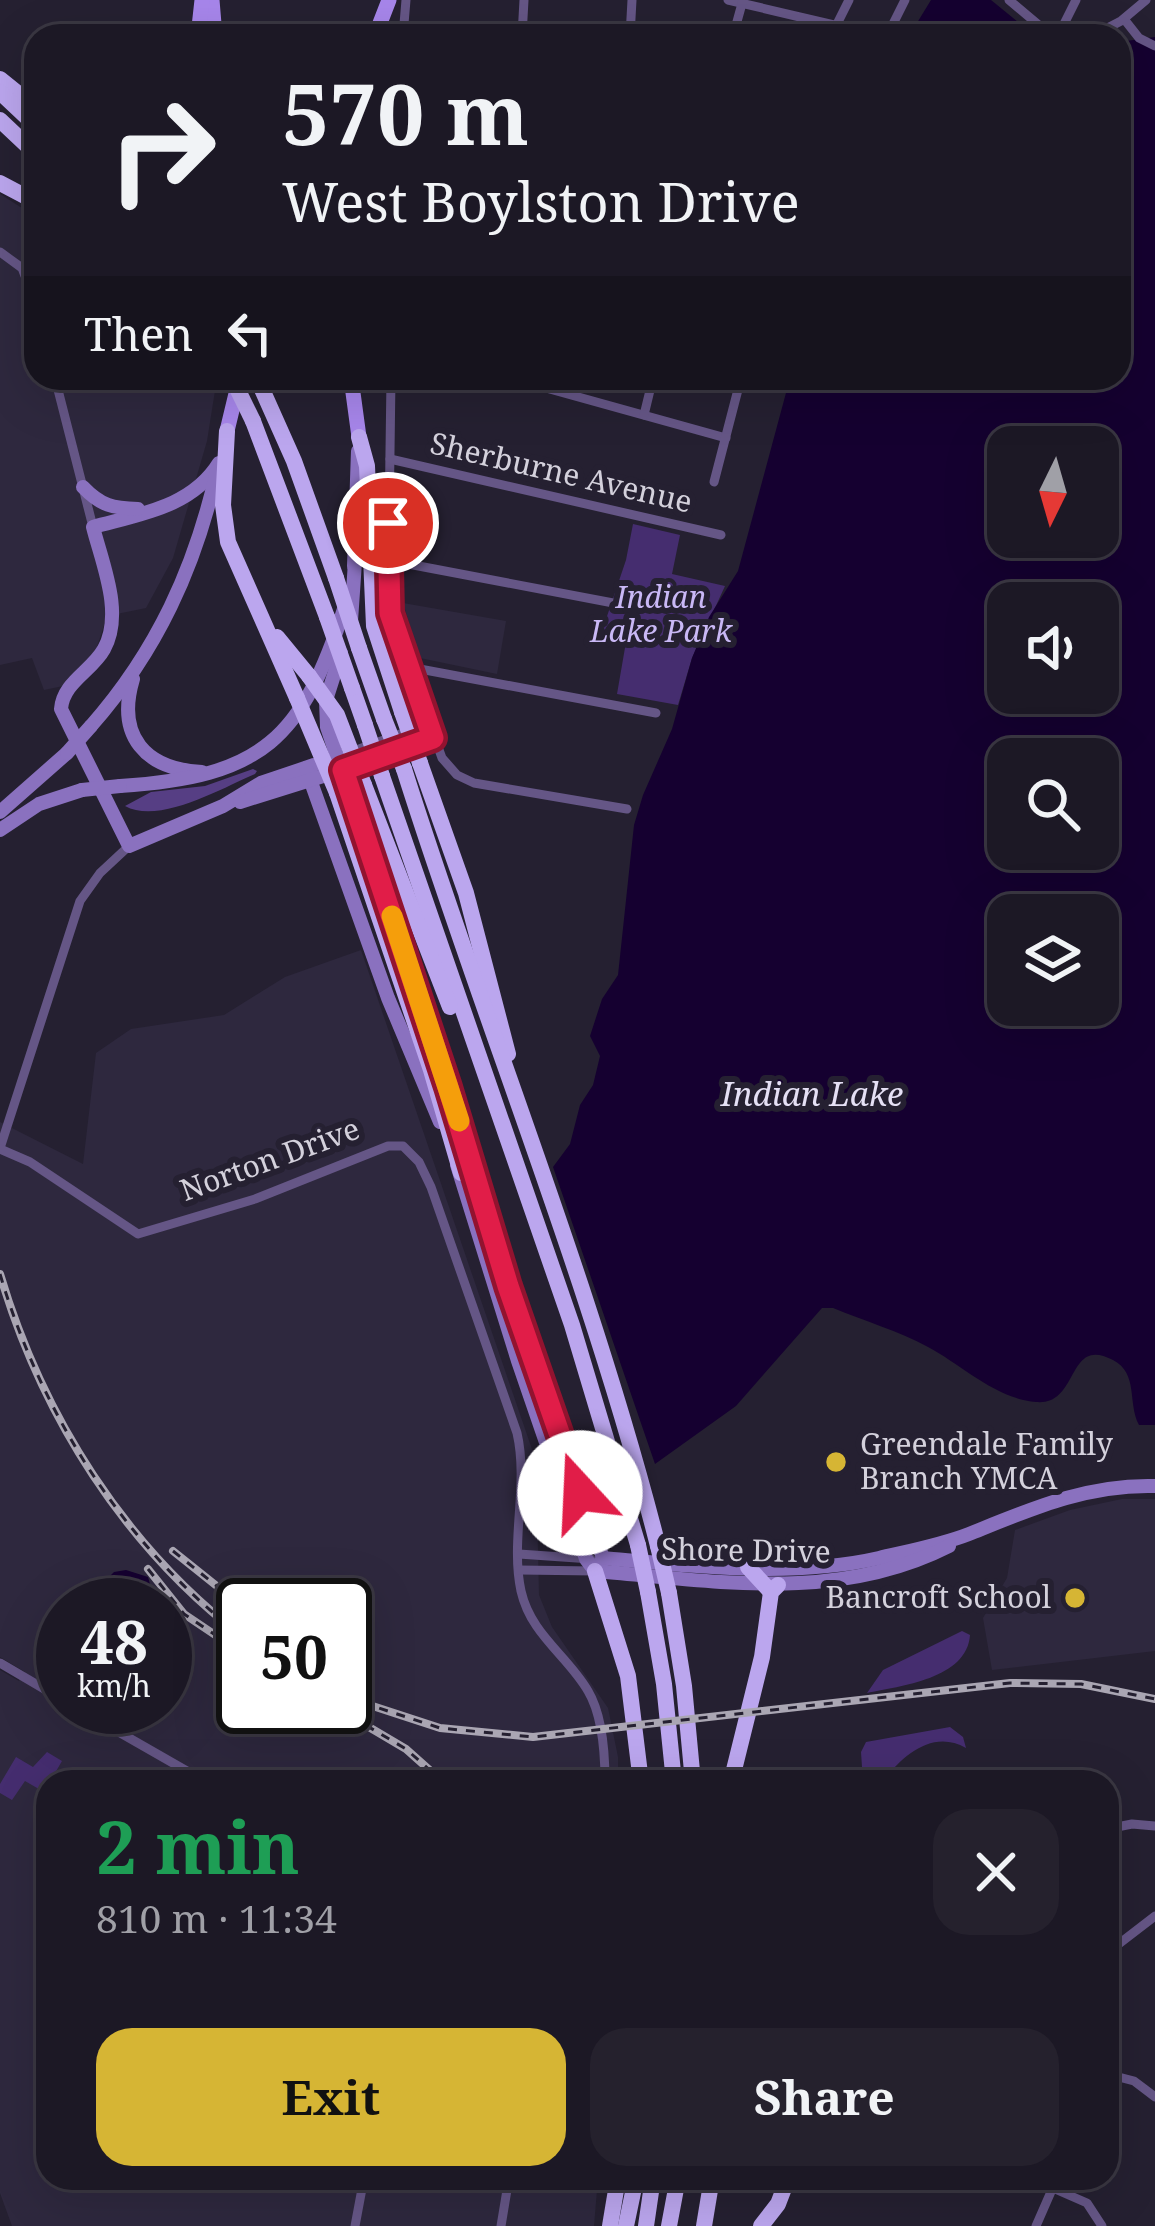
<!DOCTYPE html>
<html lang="en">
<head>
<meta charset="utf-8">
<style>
	:root { --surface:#1c1825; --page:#25212d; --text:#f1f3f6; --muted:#a0a0a7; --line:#3a3742; --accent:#d6b534 }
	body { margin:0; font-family:"Noto Serif",serif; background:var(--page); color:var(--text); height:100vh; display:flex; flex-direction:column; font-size:45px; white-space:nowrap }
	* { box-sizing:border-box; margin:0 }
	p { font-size:39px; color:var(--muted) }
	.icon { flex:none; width:66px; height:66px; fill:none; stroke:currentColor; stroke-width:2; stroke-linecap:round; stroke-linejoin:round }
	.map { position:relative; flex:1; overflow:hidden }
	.drawer { position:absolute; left:36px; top:1770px; width:1083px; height:420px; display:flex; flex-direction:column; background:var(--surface); border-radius:36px; box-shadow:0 12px 48px #0002,0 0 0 3px var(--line) }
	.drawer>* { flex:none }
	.hud { position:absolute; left:24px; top:24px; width:1107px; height:366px; border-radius:36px; box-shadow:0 12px 48px #0002,0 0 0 3px var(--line); background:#1c1825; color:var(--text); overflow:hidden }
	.needle { width:78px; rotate:185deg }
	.buttons { position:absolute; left:987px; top:426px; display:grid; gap:24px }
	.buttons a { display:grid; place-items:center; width:132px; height:132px; border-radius:24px; background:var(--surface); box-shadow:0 12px 48px #0002,0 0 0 3px var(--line); font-size:60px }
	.speed { position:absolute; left:36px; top:1578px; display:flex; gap:24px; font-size:60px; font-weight:700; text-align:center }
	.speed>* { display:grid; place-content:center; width:156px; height:156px; border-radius:50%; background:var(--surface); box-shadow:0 12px 48px #0002,0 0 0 3px var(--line); line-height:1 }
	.speed small { font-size:30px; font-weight:400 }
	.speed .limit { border:6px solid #111; border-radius:18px; background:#fff; color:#111 }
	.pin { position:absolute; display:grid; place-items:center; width:102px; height:102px; color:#fff; margin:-51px; border:6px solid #fff; border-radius:50%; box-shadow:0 3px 12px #0007 }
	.me { position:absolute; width:132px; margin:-66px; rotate:340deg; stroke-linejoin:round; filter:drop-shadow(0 0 9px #0008) }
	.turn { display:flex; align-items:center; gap:42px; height:252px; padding:0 60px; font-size:54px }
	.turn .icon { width:156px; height:156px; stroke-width:2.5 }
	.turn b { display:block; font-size:84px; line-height:102px }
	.then { display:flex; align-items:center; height:114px; padding:0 60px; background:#0003; gap:24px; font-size:45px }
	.round { display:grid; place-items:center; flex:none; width:126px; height:126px; border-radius:36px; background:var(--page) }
	.overview { display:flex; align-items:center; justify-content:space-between; height:204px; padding:0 60px }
	h1 { font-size:72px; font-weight:700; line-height:90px; color:#1e9e55 }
	.action { display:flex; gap:24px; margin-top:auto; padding:24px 60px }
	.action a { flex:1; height:138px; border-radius:36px; background:var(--accent); color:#111; font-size:48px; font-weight:700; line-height:138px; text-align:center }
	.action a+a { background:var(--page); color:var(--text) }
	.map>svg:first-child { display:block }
	.built { fill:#2e283e; fill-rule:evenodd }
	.green { fill:#452d6f }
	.forest { fill:#563e84 }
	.water { fill:#150030; fill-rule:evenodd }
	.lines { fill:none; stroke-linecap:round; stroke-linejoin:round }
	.minor { stroke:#655686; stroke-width:9 }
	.secondary { stroke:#8a71bf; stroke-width:14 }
	.primary { stroke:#a786eb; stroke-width:15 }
	.motorway { stroke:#bba6ee; stroke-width:16 }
	.rail-casing { stroke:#aaa6b3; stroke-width:8 }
	.rail { stroke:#252031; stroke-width:3; stroke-dasharray:9; stroke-linecap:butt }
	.secondary-bridge { stroke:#8a71bf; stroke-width:14 }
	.motorway-bridge { stroke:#bba6ee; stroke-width:16 }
	.route-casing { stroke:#92132f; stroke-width:30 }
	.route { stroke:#e11d48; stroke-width:21 }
	.slow { stroke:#f59e0b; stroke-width:21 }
	.poi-dot { fill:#d6b534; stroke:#252031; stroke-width:4.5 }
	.labels { text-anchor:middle; stroke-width:12; stroke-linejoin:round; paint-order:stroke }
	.street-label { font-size:30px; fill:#d4d1dc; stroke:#252031 }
	.park-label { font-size:30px; font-style:italic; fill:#c9b8f5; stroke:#252031 }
	.poi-label { font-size:30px; fill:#d4d1dc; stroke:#252031; text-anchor:start }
	.water-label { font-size:33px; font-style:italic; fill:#e5e0f5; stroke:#252031 }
</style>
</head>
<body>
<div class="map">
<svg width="1155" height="2226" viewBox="0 0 1155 2226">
	<rect width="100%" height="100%" fill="#252031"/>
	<g class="built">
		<path d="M0,194l36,23v161h181l-10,63 -34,117 -27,50 -39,8 -12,37 -32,33 -19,4 -12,-32 -32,7z"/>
		<path d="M403,603l103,18 -9,53 -77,-16z"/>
		<path d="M361,950l175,511 3,134 13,32 56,81 10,49v25h-570v396h550l-4,48h-582l-12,-33v-523l19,11 6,-9 -25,-15v-535l83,42 13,-111 35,-24 93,-14 61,-38zM63,1605h102v102h-102zM243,1605h102v102h-102z"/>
		<path d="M1122,1499h33v152l-163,19 -9,-52 24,-40 8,-48 55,-20z"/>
	</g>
	<g class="green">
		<path d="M633,524l47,11 -8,39 53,12 -33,72 -14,47 -61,-11 9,-52 -26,-5 26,-77z"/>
		<path d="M962,1631l8,4c-3,44 -70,51 -103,58l16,-23z"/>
		<path d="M950,1727l13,10 3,11c-33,-19 -63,7 -84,34h-19l-2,-30 5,-10z"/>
		<path d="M47,1752l15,9 -18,31 -19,-11 -13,19 -12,-7v-9l16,-27 17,10z"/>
	</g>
	<path class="forest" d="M253,769l4,2 -2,3c-33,14 -96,51 -130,32l26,-14 54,-6z"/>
	<g class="water">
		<path d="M931,0h60l44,36h-126z"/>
		<path d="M1155,37v1388h-16c-12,-23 0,-51 -26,-65 -47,-25 -33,46 -77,42 -40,-3 -74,-37 -108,-55 -29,-16 -64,-26 -95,-39h-11l-86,98 -81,58 -102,-297 17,-23 10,-39 13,-20 7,-29 -10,-20 12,-37 16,-24 16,-150 9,-30 29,-66 20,-71 17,-41 29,-46 52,-193h329v-336zM1008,447h90v90h-90zM1008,603h90v90h-90zM1008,759h90v90h-90zM1008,915h90v90h-90z"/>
		<path d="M126,1570l22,7 5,18 -10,1 -10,9h-52l33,-33z"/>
	</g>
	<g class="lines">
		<g class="minor">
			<path d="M728,0l106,25 17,10h21l20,-9 13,-26"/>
			<path d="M1009,0l38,32 17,4"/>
			<path d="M1124,19l15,19 16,8"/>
			<path d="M403,36l3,-36"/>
			<path d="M522,36l2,-36"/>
			<path d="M630,36l2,-36"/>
			<path d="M733,36l10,-36"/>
			<path d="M831,36l18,-36"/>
			<path d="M1063,36v-10l13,-26"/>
			<path d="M1092,36l29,-15 25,-21"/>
			<path d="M0,252l22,16 14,37"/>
			<path d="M55,378l38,149"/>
			<path d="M391,378l-3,220 6,28 48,132 15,17 17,8 153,26"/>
			<path d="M510,378l216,60"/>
			<path d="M644,415l9,-37"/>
			<path d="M390,459l331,76"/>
			<path d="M714,482l27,-104"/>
			<path d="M387,560l242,46"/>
			<path d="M409,667l247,46"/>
			<path d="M348,753l80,-29"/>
			<path d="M343,769l90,-31"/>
			<path d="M0,1148l80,-247 20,-28 29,-27"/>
			<path d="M0,1149l30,13 108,72 117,-35 133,-53h15l16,16 12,25 86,246c12,52 -7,107 4,158 10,44 46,64 67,100 15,25 17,62 17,91"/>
			<path d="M519,1554l72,5"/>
			<path d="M519,1570l76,1"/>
			<path d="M0,1663l63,37"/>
			<path d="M75,1707l131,75"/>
			<path d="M1107,1829l25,-5 23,2"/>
			<path d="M1107,1953l48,-37"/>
			<path d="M1107,2074l27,7 21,16"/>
			<path d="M1055,2189l32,14 15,23"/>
			<path d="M355,2226l9,-48"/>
			<path d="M501,2226l8,-48"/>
			<path d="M1036,2226l21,-48"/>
		</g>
		<g class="secondary">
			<path d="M219,463c-27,44 -79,51 -126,64 9,36 31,86 11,122 -12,22 -41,33 -43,60l68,137 94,-40 38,-23 53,-18"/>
			<path d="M83,487c18,19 30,21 55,22"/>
			<path d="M354,566l4,-115"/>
			<path d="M351,621l4,-59"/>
			<path d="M341,653l-15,47 1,27 122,360 69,229 85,242 -8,13"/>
			<path d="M133,679c-17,57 12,90 69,93"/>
			<path d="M91,726c66,-75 104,-158 126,-255"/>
			<path d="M306,768l82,230 52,124"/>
			<path d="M120,786c143,-9 182,-47 225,-180"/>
			<path d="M240,802l99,-31"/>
			<path d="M0,812l67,-59"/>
			<path d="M0,830l39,-26 43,-14"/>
			<path d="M457,1165l61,196 68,198 9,12"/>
			<path d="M603,1558c89,8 188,20 276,0 30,-7 62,-13 90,-24 62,-25 118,-50 186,-48"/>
			<path d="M595,1571c120,10 242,32 354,-25"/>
		</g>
		<g class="primary">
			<path d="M212,0l3,36"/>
			<path d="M198,36l4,-36"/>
			<path d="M375,36l14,-36"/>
			<path d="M351,378l8,59"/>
			<path d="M227,431l12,-50"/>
		</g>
		<g class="motorway">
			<path d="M0,79l36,29"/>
			<path d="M0,92l36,34"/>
			<path d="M0,120l36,34"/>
			<path d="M0,183l36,19"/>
			<path d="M257,378l37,83 42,117"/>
			<path d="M253,421l74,196"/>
			<path d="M227,431l-4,74 5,37 69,156"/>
			<path d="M359,437l8,29 7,160 28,86"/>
			<path d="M277,637l32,39"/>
			<path d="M359,648l25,71"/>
			<path d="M352,688l13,37"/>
			<path d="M420,763l46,130 42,161"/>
			<path d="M404,769c82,260 187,513 254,777"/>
			<path d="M382,776l190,549 66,220"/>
			<path d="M364,785l86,222"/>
			<path d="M337,793l94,277 30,103"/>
			<path d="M748,1567l23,25"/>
			<path d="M595,1571l33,105 13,106"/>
			<path d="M648,1592l16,92 10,98"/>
			<path d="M669,1593l15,93 9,96"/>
			<path d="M731,1782l31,-125 9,-65 7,-7"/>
			<path d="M610,2226l8,-48"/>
			<path d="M626,2226l10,-48"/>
			<path d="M646,2226l7,-48"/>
			<path d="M669,2226l9,-48"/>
			<path d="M704,2226l8,-48"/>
			<path d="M761,2226l17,-22 10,-26"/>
		</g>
		<defs>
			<g id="rail">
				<path d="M0,1274c42,142 125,273 243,363"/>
				<path d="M173,1551l70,56"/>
				<path d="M148,1569l36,45 52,35"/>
				<path d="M345,1697l95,31 93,9 477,-54 71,1 74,15"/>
				<path d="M335,1707l71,42 37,33"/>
			</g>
		</defs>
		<use href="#rail" class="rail-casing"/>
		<use href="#rail" class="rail"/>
		<g class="secondary-bridge">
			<path d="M67,753l24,-27"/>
			<path d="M82,790l38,-4"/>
		</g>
		<g class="motorway-bridge">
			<path d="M232,378l21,43"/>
			<path d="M336,578l23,70"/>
			<path d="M327,617l25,71"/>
			<path d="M309,676l28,39 27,70"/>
			<path d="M297,698l40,95"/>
			<path d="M402,712l18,51"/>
			<path d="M384,719l20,50"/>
			<path d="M365,725l17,51"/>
			<path d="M638,1545l10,47"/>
			<path d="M658,1546l11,47"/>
		</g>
	</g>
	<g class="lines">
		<defs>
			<path id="route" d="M388,523l2,90 43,125 -90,32 105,317 60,199 72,207"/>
		</defs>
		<use href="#route" class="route-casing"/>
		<use href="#route" class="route"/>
		<path class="slow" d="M392,916l67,205"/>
	</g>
	<g class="poi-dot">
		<circle cx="836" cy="1462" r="12"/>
		<circle cx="1075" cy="1598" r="12"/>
	</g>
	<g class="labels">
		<g class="street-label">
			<text transform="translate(561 473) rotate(13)" y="10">Sherburne Avenue</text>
			<text transform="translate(270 1160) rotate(-20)" y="10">Norton Drive</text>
			<text transform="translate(746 1551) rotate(1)" y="10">Shore Drive</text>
		</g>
		<g class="park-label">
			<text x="661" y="608">Indian<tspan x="661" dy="34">Lake Park</tspan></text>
		</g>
		<g class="poi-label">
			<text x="860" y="1455">Greendale Family<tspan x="860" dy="34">Branch YMCA</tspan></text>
			<text x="1051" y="1608" text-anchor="end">Bancroft School</text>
		</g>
		<g class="water-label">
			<text x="812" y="1106">Indian Lake</text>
		</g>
	</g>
</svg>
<div class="buttons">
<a><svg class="needle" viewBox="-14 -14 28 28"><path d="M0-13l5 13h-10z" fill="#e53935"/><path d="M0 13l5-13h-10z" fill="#a0a0a7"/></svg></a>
<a><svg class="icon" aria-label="sound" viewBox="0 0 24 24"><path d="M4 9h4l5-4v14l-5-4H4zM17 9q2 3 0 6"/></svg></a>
<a><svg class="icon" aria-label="search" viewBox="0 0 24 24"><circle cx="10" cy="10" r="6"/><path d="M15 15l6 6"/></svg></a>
<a><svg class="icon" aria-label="layers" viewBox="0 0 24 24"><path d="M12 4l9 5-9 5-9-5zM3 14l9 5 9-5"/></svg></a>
</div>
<div class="speed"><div>48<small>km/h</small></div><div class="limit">50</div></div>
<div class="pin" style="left:388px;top:523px;background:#d93025"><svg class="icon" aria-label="arrive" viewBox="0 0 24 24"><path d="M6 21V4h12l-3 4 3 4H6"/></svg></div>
<svg class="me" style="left:580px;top:1493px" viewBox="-20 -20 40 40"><circle r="19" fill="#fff"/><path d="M0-13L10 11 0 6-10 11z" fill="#e11d48"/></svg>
<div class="hud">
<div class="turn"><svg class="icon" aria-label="right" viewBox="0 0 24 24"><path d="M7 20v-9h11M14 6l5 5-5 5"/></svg><div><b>570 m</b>West Boylston Drive</div></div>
<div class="then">Then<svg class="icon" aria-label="left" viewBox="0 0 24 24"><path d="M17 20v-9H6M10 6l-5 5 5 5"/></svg></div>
</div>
<section class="drawer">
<div class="overview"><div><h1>2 min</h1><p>810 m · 11:34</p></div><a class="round"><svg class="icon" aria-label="close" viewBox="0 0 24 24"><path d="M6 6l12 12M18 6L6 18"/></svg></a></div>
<div class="action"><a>Exit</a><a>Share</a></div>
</section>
</div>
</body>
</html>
